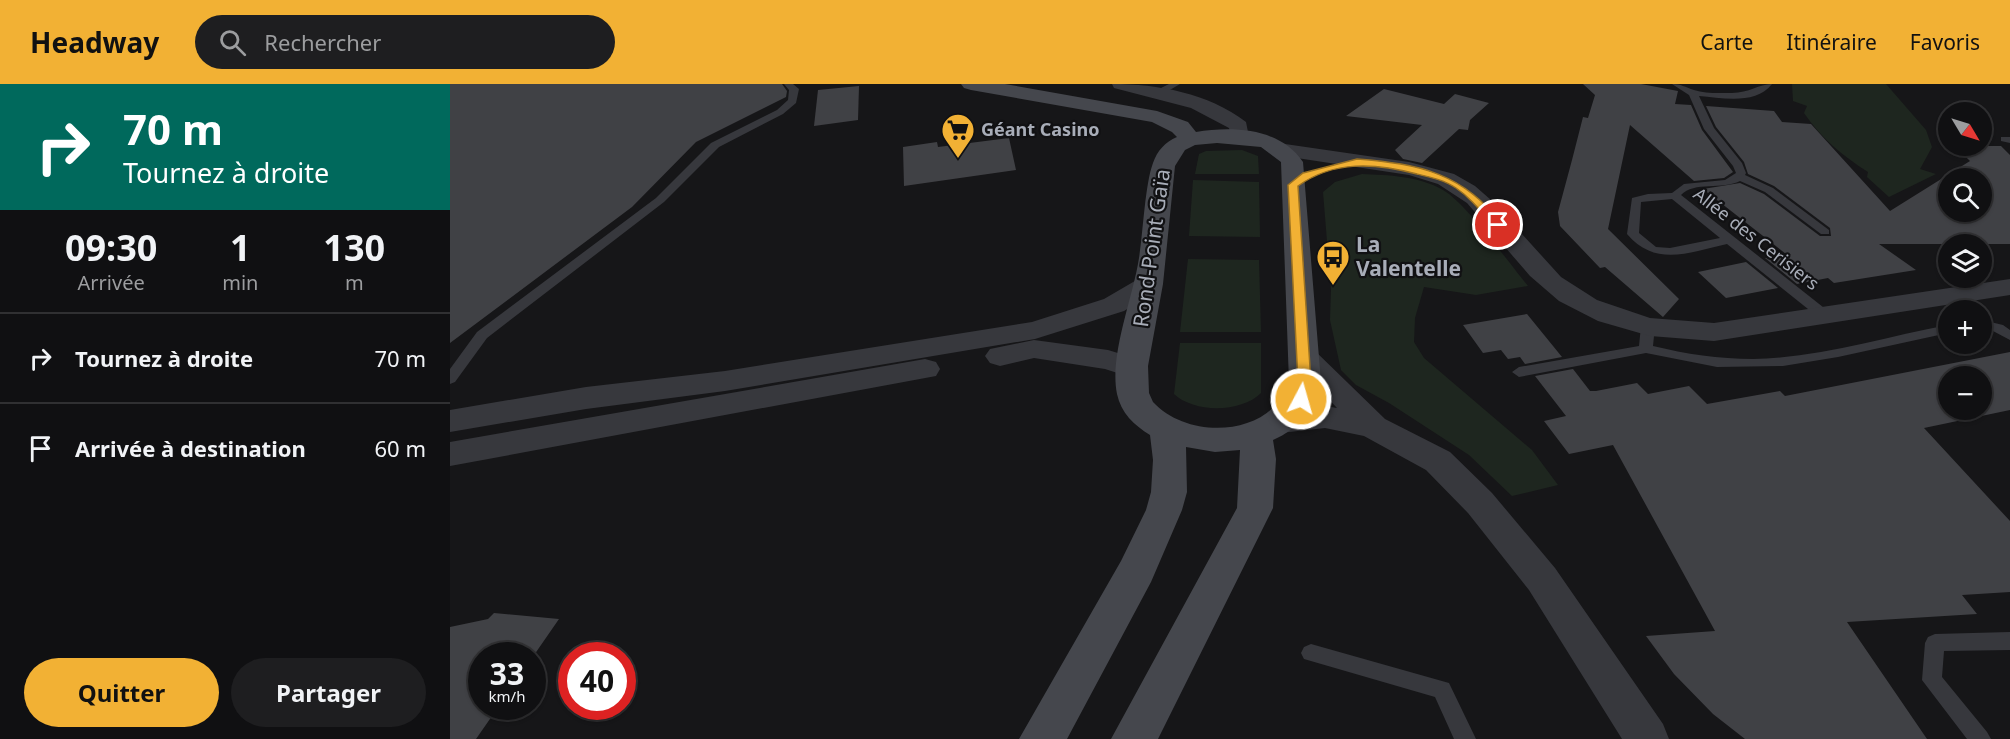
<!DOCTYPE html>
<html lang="fr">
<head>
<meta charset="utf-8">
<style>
	:root { --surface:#101012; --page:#1e1e20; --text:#f1f3f6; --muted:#9c9d9f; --line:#303032; --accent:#f2b134 }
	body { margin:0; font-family:"Noto Sans",sans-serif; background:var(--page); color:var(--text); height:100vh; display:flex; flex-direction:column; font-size:22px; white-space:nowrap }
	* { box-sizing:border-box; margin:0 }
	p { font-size:20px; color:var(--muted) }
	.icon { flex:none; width:33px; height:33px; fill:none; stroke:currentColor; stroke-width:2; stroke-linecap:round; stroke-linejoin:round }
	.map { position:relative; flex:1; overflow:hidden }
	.panel { display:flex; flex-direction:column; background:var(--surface); width:450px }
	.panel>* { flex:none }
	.top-card { background:#00695c; color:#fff; overflow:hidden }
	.needle { width:39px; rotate:128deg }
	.controls { position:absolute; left:1488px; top:18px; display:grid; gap:12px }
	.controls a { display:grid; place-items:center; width:54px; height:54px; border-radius:50%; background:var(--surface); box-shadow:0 2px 4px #0004,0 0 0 2px var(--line); font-size:30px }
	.speed { position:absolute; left:18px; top:558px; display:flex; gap:12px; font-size:30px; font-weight:700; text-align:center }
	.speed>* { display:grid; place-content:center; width:78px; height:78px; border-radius:50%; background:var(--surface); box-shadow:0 2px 4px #0004,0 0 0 2px var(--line); line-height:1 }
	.speed small { font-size:15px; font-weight:400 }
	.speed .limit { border:9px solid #d22; background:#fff; color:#111 }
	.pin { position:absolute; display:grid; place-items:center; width:51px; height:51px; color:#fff; margin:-26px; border:3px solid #fff; border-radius:50%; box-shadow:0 2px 6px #0007 }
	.me { position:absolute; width:66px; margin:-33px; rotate:6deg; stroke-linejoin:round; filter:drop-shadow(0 0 4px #0008) }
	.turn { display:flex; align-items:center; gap:21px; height:126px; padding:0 24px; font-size:27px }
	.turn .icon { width:78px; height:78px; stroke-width:2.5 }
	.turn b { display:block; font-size:42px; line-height:51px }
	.eta { display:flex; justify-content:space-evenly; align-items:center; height:102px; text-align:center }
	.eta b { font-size:36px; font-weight:700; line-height:42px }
	.button { display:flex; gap:12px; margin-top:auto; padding:12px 24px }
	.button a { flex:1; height:69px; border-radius:36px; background:var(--accent); color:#111; font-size:24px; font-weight:700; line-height:69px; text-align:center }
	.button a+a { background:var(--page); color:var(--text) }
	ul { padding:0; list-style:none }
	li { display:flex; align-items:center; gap:18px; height:90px; padding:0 24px; border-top:2px solid var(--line) }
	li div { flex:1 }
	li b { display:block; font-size:22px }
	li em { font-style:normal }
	header { display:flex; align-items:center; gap:36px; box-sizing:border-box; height:84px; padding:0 30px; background:var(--accent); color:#111 }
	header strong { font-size:28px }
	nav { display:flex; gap:33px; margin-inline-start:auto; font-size:21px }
	.search { width:420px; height:54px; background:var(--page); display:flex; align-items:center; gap:15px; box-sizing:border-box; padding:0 21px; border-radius:33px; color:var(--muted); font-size:22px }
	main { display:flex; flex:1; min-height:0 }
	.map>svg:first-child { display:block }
	.green { fill:#1e261f }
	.building { fill:#404145; fill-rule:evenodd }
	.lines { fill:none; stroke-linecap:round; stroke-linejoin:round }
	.lane { fill:#37383d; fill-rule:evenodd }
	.street { fill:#37383d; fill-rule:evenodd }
	.secondary { fill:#45474d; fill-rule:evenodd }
	.route { fill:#f2b134; stroke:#9d7322; stroke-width:1.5 }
	.labels { text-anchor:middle; stroke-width:4.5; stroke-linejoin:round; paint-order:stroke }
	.far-poi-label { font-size:18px; font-weight:bold; fill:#a8adb8; stroke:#111113; text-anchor:start }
	.far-street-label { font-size:18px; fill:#a8adb8; stroke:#111113 }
	.poi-label { font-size:21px; font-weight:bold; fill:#a8adb8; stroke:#111113; text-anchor:start }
	.street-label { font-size:21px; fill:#a8adb8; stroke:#111113 }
</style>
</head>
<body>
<header>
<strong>Headway</strong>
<div class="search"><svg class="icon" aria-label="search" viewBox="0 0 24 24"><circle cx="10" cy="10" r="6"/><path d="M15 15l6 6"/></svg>Rechercher</div>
<nav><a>Carte</a><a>Itinéraire</a><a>Favoris</a></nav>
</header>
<main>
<section class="panel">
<div class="top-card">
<div class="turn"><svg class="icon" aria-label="right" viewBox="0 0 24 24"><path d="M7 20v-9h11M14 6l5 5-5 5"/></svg><div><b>70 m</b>Tournez à droite</div></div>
</div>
<div class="eta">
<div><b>09:30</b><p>Arrivée</p></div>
<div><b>1</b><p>min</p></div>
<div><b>130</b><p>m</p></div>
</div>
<ul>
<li><svg class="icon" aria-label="right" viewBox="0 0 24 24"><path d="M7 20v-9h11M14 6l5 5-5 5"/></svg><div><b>Tournez à droite</b></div><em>70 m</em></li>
<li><svg class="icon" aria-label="arrive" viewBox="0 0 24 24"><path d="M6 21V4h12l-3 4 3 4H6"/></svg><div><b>Arrivée à destination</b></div><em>60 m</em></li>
</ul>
<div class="button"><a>Quitter</a><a>Partager</a></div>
</section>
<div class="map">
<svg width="1560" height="655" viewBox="0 0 1560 655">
	<rect width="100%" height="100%" fill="#161618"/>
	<g class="green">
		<path d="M1342,0h94l40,46 6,17 -12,22 16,5 -47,23 -22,-20 1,-5c-25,-16 -47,-34 -64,-59l3,-7 -14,-5z"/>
		<path d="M792,66l16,6 1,18h-64l4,-20 7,-3z"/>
		<path d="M912,90c26,1 57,2 81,16 23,13 66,73 85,96l-52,9 -52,-8 -9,31 -1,24 10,16 108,92 26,35 -46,11 -43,-41 -80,-52 -33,-18 -15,-15 -11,-50 1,-30 -8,-98 12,-10z"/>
		<path d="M743,96l66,2 1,55 -71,-1z"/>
		<path d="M738,175l71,1 2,72h-81z"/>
		<path d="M730,259h81v50c-20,20 -67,20 -87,1z"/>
	</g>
	<g class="building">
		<path d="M0,0h332l5,7 -1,6 -90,45 -64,65 -182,136z"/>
		<path d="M1133,0h58l37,7 -3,13 16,1 11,25 31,42 -9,6 -30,3 -64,-56 -22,104 71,70 -16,18 -58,-50 -5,1 -40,-42 -2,-14 14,-52 11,-43 5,1 7,-23z"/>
		<path d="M409,2l-1,34 -44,6 4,-36z"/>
		<path d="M934,5l60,15 11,-10 34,9 -19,17 -2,10 -9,-1 -37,34 -19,-4 -8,-9 27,-25 -76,-9z"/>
		<path d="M1256,22l68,5 8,11 29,2 79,87 80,-50 -15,-15h46l9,9v89h-131l37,26 -82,13 -6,-5 -31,6 -32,-26 21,-4 -83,-65 37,-6 24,11 56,42h11l-1,-8 -56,-42 -26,-12 -4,-12 -28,-35zM1498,94h34v34h-34z"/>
		<path d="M559,54l7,32 -112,16 -1,-39 34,-5 1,5z"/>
		<path d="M1296,178l32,26 -52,10 -28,-26z"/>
		<path d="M1077,230l35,43 -37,7 -5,-7 -12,2 -7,-9 -18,3 -20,-28z"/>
		<path d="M1560,268v58l-86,18 86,93v71l-48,3 15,19 -130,8 80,117h-182l-32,-25 -39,-40 -28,-38 69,-5 -102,-186 -44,9 -25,-33 22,-5 -31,-40 38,-7 17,22h6l41,-8 11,11 41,-8 18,18 73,-13 5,5zM1498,292h34v34h-34z"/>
		<path d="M44,529l65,6 -27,39v-2h-50v50h17l-23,33h-26v-112l38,-8z"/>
	</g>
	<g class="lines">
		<g class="lane">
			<path d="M334,0h9l6,5 -3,14 -13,11 -64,33 -55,55 -177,136 -32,44 -5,2v-15l27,-37 179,-134 55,-55 66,-33 11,-10 1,-10z"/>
			<path d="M719,0h11l-17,10h-6v-4z"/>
			<path d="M1222,0c9,0 13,3 22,6 11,4 26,3 38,3 17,0 27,-9 40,-9 -16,21 -49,14 -73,12l15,32 28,35 4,10 -1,2 28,13 56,42v4h-8l-56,-42 -25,-11c-17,9 -46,0 -59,14l147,116 2,3 -2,3h-10l-91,-73c-37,8 -71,24 -100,-10l5,-36 16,-4 24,-1 12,-9 41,-4 11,-7 -3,-7 -29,-37 -15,-34zM1222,115l48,39 -50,10 -14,-1 -17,-14 2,-31z"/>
			<path d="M1551,53h9v6l-9,-2z"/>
			<path d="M1532,236l21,5 7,5v10l-17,-9 -11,-3z"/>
			<path d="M1198,238l7,4 -2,20c33,8 66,13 100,13 66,-1 131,-22 195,-34v8l-110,24 -55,9 -66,1 -71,-14 -127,24 -7,-5 7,-5 120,-21 2,-20z"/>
			<path d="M1560,548v18l-66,1 -2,26 45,55 4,7h-24l-45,-59 3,-37 3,-6 7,-3z"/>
			<path d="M861,560l138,39 27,56h-22l-19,-42 -131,-38 -3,-6 3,-6z"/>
		</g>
		<g class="street">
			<path d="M662,0c46,0 96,9 134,38l3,15 -3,4h-14l-3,-13 -38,-20 -77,-20z"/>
			<path d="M835,60l124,18 45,12 21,12 16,14 70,77 36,23 53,18 64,5 296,-44v16l-296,46 -64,-5 -52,-15 -39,-20 -29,-25 -63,-73 -29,-19 -29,-9 -132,-20 -3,-5 3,-5z"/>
			<path d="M699,192l9,2 4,6 -4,6 -34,21 -89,28 -310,52 -139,18 -136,23v-22l136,-23 139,-16 307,-49 72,-23 36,-21z"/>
			<path d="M584,256l74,10 36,11 4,7 -4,7 -11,3 -28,-9 -71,-11 -34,8 -10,-3 -5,-7 5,-7z"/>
			<path d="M853,262l10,3 72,70 65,33 42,41 63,75 108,156 6,15h-47l-93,-149 -61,-77 -42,-43 -62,-34 -39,-8 -45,5 -11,-3 -5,-8 5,-8 56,-8 12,2 -49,-52 5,-7z"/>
			<path d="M475,275l11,3 4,7 -4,7 -486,90v-24z"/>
		</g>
		<path class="secondary" d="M511,0h44l152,27 31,11 8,10c38,-6 84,-4 107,30l18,220c-7,26 -22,47 -48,58l3,19 -3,49 -115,231h-47l126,-231 3,-58 -25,2 -29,-5 1,45 -5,18 -31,72 -84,157h-48l102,-178 25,-51 5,-18 2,-32 -3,-25c-16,-10 -29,-22 -33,-41 -8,-39 16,-96 22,-136 4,-24 6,-74 14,-95 4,-12 12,-21 24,-26l-5,-5 -20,-10 -181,-32 -7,-2zM767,59l44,4 20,15 8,220c-17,55 -100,59 -136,20l-4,-9 -1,-27 15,-82 12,-118 10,-16 10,-5z"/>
	</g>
	<path class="route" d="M907,75c63,5 106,14 146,66l-9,2c-12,-14 -23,-29 -38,-39 -12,-8 -26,-11 -39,-14 -41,-11 -83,-14 -119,12l13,196 -3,17 -7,4 -7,-4 4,-17 -10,-197 15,-12z"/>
	<defs>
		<symbol id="supermarket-pin" viewBox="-11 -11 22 30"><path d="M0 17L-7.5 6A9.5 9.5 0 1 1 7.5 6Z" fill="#f2b134" stroke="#111113"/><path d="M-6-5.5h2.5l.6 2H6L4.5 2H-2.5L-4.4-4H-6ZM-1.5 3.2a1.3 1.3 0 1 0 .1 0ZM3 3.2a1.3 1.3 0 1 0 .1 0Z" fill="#111"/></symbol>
		<symbol id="bus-pin" viewBox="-11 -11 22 30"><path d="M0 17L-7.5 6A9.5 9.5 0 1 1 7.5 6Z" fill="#f2b134" stroke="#111113"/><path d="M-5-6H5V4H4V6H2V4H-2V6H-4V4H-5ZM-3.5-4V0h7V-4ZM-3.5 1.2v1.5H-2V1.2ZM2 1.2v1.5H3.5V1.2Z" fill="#111"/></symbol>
	</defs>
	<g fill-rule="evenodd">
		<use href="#supermarket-pin" x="489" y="27" width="38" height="52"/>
		<use href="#bus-pin" x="864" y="154" width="38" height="52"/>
	</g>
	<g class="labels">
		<g class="far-poi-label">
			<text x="531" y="52">Géant Casino</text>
		</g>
		<g class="far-street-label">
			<text transform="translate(1306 155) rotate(38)" y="6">Allée des Cerisiers</text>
		</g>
		<g class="poi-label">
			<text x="906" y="168">La<tspan x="906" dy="24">Valentelle</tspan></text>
		</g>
		<g class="street-label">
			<text transform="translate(702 164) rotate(-82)" y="7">Rond-Point Gaïa</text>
		</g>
	</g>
</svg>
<div class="controls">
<a><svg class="needle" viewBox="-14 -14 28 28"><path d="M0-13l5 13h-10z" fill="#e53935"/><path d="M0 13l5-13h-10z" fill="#9c9d9f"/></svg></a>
<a><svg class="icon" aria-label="search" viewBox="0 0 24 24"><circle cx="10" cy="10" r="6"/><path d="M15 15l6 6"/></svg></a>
<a><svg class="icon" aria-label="layers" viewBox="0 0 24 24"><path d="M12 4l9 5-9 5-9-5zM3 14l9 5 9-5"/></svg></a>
<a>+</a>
<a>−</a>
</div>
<div class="speed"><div>33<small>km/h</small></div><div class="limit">40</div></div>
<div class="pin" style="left:1048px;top:141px;background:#d93025"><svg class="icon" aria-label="arrive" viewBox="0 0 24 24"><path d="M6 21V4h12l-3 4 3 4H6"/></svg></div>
<svg class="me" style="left:851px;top:315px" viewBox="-20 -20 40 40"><circle r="17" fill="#f2b134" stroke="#fff" stroke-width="3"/><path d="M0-11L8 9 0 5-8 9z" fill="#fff"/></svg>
</div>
</main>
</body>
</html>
